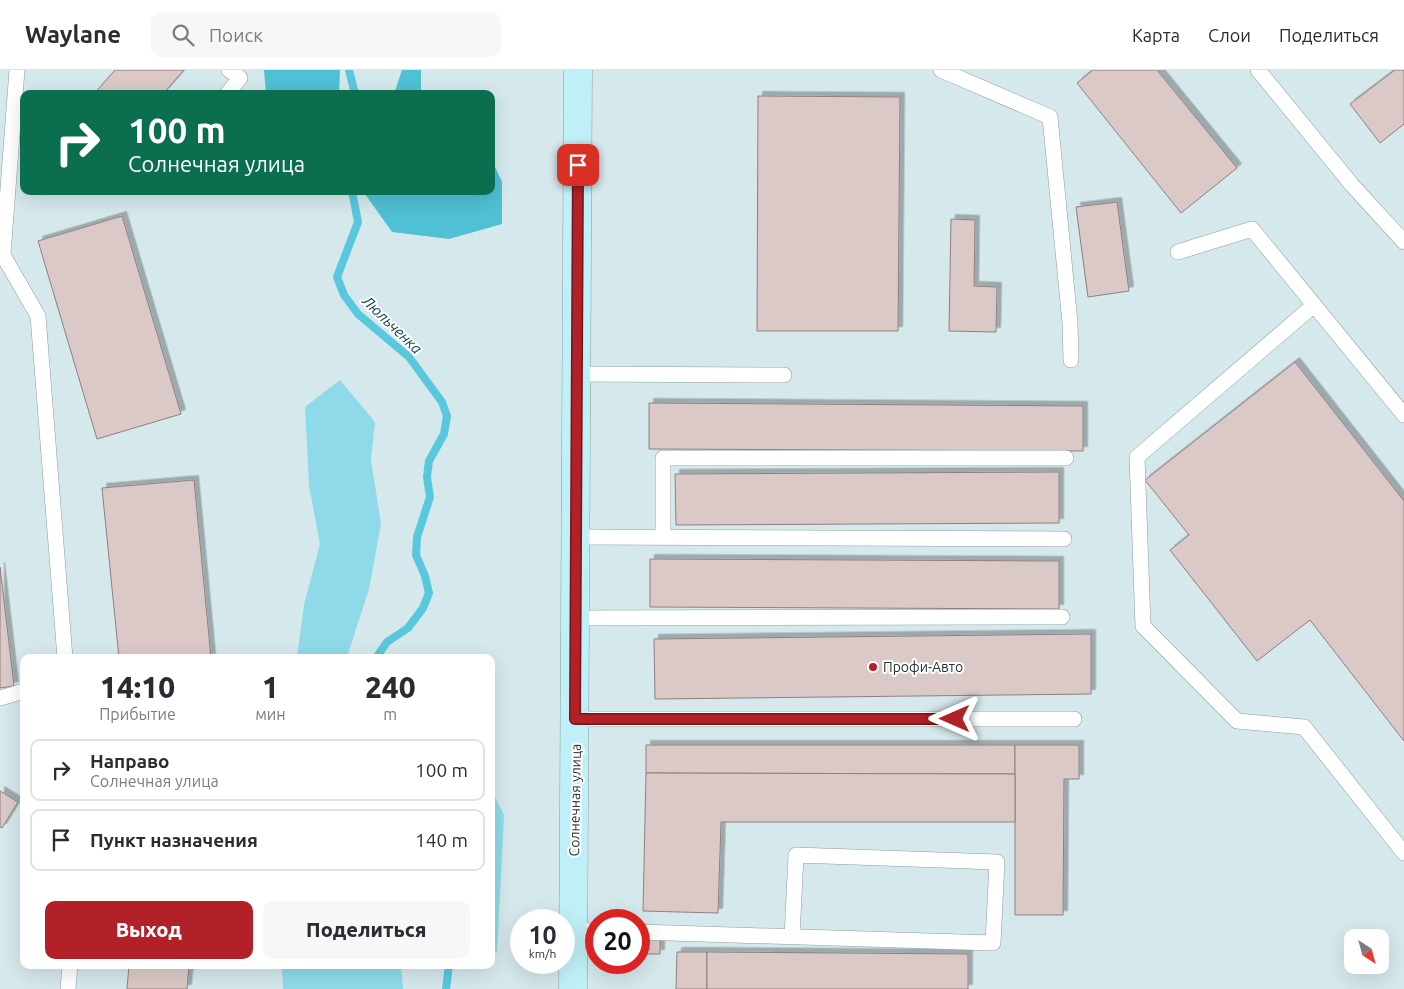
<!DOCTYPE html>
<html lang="ru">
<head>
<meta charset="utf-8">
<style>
	:root { --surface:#fff; --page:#f7f7f7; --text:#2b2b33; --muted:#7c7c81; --line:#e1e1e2; --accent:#b22028 }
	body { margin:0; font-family:Ubuntu,sans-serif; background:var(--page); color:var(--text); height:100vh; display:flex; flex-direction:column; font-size:19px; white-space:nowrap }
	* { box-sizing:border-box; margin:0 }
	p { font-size:16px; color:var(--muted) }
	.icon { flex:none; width:28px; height:28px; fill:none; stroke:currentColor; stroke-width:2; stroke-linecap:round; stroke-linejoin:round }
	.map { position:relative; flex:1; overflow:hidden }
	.side { position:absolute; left:20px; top:584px; width:475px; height:315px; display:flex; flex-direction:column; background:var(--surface); border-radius:10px; box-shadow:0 5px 20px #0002 }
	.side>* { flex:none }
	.guide { position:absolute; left:20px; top:20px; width:475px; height:105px; border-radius:10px; box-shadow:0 5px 20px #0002; background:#0b6e4f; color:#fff; overflow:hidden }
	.needle { width:32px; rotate:144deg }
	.controls { position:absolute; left:1344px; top:859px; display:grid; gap:10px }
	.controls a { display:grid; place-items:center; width:45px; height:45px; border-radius:10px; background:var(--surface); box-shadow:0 5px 20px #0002; font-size:25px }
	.speed { position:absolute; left:510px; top:839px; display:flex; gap:10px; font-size:25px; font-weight:700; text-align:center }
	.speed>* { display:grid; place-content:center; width:65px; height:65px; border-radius:50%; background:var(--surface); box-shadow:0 5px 20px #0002; line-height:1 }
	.speed small { font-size:12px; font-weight:400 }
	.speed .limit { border:8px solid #d22; background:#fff; color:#111 }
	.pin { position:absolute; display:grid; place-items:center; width:42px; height:42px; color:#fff; margin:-21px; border-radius:10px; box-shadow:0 2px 8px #0006 }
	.me { position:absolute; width:55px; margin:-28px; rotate:270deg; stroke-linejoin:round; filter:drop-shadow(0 0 4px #0008) }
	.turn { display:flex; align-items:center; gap:18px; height:105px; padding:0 25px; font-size:22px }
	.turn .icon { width:65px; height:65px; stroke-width:2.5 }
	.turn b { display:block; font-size:35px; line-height:42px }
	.eta { display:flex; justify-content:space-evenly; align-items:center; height:85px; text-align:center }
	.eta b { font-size:30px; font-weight:800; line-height:35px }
	.button { display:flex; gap:10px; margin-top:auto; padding:10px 25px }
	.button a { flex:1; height:58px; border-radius:10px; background:var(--accent); color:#fff; font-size:20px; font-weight:800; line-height:58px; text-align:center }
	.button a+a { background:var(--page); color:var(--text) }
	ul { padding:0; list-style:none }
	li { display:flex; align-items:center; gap:15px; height:62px; margin:0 10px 8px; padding:0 15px; border:2px solid var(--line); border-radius:10px }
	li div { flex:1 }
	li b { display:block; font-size:19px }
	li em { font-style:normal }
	header { display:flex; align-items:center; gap:30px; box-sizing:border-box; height:70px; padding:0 25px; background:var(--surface); border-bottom:1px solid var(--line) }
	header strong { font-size:24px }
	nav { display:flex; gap:28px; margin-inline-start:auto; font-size:18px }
	.search { width:350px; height:45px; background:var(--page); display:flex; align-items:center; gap:12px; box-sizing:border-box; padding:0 18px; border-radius:10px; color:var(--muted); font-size:19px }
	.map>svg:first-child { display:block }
	.green { fill:#8fdae9 }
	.forest { fill:#50c0d4 }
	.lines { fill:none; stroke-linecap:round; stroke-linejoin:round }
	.stream { stroke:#59c8dd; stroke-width:8 }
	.building { fill:#dbc9c7; stroke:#907f7e; filter:url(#shadow) }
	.lane-casing { stroke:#8c9da1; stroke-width:16 }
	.secondary-casing { stroke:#8c9da1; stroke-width:29 }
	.lane { stroke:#fff; stroke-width:15 }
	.secondary { stroke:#c0f0f7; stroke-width:28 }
	.route-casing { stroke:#74151a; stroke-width:12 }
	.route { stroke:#b22028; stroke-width:9 }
	.poi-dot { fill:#b22028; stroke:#fff; stroke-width:2 }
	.labels { text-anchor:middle; stroke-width:4; stroke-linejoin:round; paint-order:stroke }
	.poi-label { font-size:14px; fill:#293031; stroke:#fff; text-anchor:start }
	.street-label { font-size:14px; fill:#293031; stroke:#fff }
	.water-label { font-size:15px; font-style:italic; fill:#12444d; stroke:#fff }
</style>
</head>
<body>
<header>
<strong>Waylane</strong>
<div class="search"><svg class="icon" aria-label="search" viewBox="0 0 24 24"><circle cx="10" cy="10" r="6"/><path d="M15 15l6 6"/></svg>Поиск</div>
<nav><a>Карта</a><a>Слои</a><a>Поделиться</a></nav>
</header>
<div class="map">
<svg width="1404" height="919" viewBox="0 0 1404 919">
	<defs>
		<filter id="shadow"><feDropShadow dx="4.5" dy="-4.5" stdDeviation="0" flood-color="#0004"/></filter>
	</defs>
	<rect width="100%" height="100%" fill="#d5e8ec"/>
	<g class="green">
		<path d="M340,310l35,42 -4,38 10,64 -12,65 -22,68h-50l7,-52 16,-61 -11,-59 -4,-78z"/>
		<path d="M491,719l13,26 -7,138 -6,-8z"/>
		<path d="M282,895h119l2,22v2h-120z"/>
	</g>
	<g class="forest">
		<path d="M264,0h76l-1,24h-73z"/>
		<path d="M402,0h19v24h-27z"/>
		<path d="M491,88l11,24v42l-53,15 -57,-7 -27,-38v-3h126z"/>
	</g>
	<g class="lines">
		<g class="stream">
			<path d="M349,0l6,24"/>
			<path d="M352,121l6,31 -21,55 7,18 14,19 51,43 33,45 5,14 -3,18 -15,27 -2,16 3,20 -13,40 -1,18 9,21 4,17 -6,15 -15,20 -21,14 -11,16"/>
			<path d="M446,919l3,-24"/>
		</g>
	</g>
	<g class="building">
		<path d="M115,0h69l-21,24h-69z"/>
		<path d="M1093,0h64l80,98 -56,45 -104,-130z"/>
		<path d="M1395,0h9v54l-24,19 -30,-39z"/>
		<path d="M758,26l142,1 -2,234h-141z"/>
		<path d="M1117,132l12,89 -41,6 -12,-90z"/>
		<path d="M122,146l59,198 -84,25 -59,-198z"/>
		<path d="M951,149l24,1 -1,66 23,1 -1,45 -47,-1z"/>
		<path d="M1295,292l109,139v240l-94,-121 -53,41 -87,-111 19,-15 -44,-55z"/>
		<path d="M649,333l434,3v45l-434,-2z"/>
		<path d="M1059,402v51l-383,2 -1,-51z"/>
		<path d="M194,410l17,178h-92l-17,-170z"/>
		<path d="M650,489l409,2v48l-409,-2z"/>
		<path d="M0,497l14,119 -14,2z"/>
		<path d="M1091,564v60l-436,5 -1,-60z"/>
		<path d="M646,675h369v29l-369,-1z"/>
		<path d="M1015,675h64v34h-15l-1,136h-48z"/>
		<path d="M646,703l369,1v48h-294l-3,91 -75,-2z"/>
		<path d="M0,721l18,11 -16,26 -2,-1z"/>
		<path d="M646,865l14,1v18h-14z"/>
		<path d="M677,882h30v37h-31z"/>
		<path d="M707,882l261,2v35h-261z"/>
		<path d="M129,895h60l-2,24h-60z"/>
	</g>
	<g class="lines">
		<defs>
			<g id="lane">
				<path d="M941,0l109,47 20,206 1,37"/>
				<path d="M1258,0l94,115 52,57"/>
				<path d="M227,24l13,-16 -11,-8"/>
				<path d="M0,180l38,66 27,342"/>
				<path d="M1178,182l74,-23 152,186"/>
				<path d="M3,184l14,-184"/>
				<path d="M1314,235l-177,152 6,169 94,95 67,6 100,126"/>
				<path d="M577,304l207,1"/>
				<path d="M576,467l488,2"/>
				<path d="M663,467v-79h403"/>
				<path d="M576,548l486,-1"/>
				<path d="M0,628l24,-7"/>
				<path d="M575,649h499"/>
				<path d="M573,860l23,1"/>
				<path d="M639,862l354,11 4,-81 -201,-7 -4,82"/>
				<path d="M68,919l2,-24"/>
			</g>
			<path id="secondary" d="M573,919l5,-919"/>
		</defs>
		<use href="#lane" class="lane-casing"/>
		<use href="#secondary" class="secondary-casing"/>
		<use href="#lane" class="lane"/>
		<use href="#secondary" class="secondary"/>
	</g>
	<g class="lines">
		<defs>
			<path id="route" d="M578,95l-3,554h380"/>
		</defs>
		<use href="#route" class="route-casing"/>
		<use href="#route" class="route"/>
	</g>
	<circle class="poi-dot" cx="873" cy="597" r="5"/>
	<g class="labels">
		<g class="poi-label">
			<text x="883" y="602">Профи-Авто</text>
		</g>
		<g class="street-label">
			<text transform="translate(575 730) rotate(-89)" y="5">Солнечная улица</text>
		</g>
		<g class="water-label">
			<text transform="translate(392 255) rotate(44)" y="5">Люльченка</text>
		</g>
	</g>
</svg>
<div class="controls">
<a><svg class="needle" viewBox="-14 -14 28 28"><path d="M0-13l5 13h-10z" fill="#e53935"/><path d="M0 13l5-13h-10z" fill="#7c7c81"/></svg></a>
</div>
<div class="speed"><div>10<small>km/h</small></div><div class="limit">20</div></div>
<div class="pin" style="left:578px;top:95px;background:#d93025"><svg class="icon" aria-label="arrive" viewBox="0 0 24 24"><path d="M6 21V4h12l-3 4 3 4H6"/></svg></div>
<svg class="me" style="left:955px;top:649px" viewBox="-20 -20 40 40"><path d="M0-17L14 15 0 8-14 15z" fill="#b22028" stroke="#fff" stroke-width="4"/></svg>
<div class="guide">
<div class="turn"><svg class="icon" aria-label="right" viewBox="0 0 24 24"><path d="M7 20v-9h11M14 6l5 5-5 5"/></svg><div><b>100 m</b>Солнечная улица</div></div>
</div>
<section class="side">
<div class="eta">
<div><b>14:10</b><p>Прибытие</p></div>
<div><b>1</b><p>мин</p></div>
<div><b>240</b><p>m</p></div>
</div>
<ul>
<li><svg class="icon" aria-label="right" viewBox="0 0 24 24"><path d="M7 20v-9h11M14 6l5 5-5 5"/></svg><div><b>Направо</b><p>Солнечная улица</p></div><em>100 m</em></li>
<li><svg class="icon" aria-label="arrive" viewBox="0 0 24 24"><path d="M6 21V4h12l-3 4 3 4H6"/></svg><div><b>Пункт назначения</b></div><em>140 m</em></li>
</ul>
<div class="button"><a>Выход</a><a>Поделиться</a></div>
</section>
</div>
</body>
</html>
